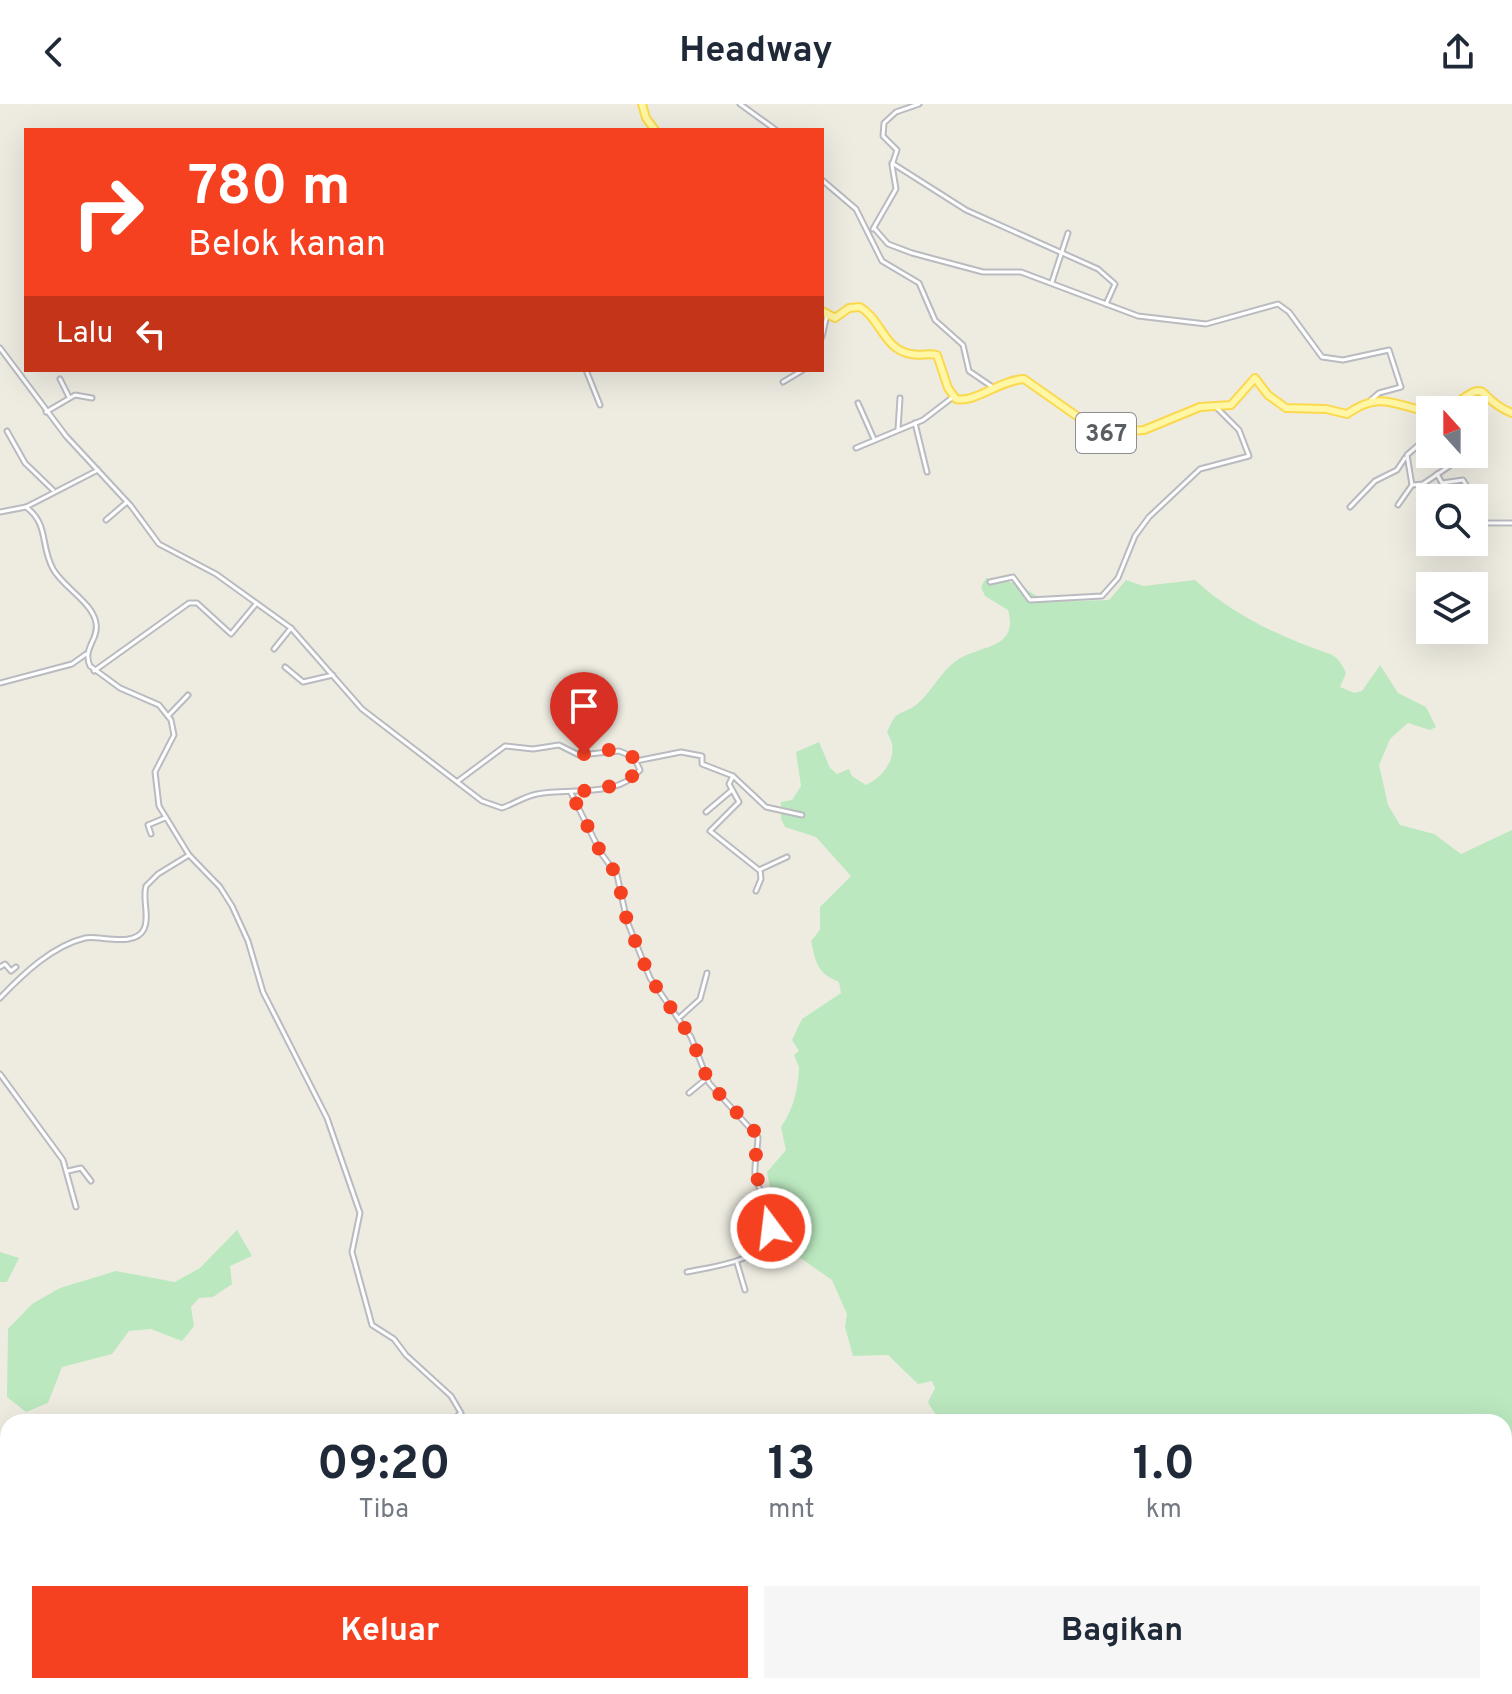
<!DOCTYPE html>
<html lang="id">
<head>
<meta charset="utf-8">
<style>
	:root { --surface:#fff; --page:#f6f6f7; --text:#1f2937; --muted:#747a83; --accent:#f54120 }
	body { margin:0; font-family:Overpass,sans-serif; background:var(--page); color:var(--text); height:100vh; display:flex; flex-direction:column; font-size:30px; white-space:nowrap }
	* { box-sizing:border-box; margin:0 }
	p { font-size:26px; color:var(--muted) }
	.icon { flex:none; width:44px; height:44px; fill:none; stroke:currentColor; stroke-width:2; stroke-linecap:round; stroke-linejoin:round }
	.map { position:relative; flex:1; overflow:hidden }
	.panel { position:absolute; left:0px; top:1310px; width:1512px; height:280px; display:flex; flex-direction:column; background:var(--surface); border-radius:24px 24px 0 0; box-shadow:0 8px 32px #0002 }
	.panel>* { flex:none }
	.top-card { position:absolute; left:24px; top:24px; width:800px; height:244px; border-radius:0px; box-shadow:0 8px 32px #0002; background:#f54120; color:#fff; overflow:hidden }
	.needle { width:52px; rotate:339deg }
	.buttons { position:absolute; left:1416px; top:292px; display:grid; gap:16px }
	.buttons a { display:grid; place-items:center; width:72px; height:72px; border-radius:0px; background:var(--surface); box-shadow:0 8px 32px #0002; font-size:40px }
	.pin { position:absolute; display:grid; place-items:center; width:68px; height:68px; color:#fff; margin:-82px -34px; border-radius:50% 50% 50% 0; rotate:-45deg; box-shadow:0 0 8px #0007 }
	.pin .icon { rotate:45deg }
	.me { position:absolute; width:88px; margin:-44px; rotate:345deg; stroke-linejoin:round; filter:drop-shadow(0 0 6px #0008) }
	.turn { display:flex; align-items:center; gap:28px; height:168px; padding:0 32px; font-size:36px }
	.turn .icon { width:104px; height:104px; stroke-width:2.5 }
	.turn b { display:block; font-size:56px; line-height:68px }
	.then { display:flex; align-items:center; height:76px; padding:0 32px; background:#0003; gap:16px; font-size:30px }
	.eta { display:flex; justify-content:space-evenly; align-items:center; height:136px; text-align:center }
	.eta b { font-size:48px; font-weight:700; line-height:56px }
	.cta { display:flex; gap:16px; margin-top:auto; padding:16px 32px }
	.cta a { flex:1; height:92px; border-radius:0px; background:var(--accent); color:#fff; font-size:32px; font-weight:700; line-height:92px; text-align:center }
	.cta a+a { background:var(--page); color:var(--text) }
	header { display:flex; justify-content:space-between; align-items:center; height:104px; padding:0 32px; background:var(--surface); font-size:36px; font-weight:700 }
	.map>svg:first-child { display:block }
	.green { fill:#bbe8bf }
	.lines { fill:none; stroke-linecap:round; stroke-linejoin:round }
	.street-casing { stroke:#b9bbc1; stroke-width:7 }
	.primary-casing { stroke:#fbd84d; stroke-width:10 }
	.street { stroke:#fff; stroke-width:3 }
	.primary { stroke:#fff7a5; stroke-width:6 }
	.route { stroke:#f54120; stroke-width:14; stroke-dasharray:0 25.2 }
	.labels { text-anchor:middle; stroke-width:6; stroke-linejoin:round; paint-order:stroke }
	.shield { fill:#fff; stroke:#8c8e92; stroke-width:2 }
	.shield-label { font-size:24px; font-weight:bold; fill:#5a5d63 }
</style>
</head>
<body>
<header><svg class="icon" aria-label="back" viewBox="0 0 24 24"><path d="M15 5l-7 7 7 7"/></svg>Headway<svg class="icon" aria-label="share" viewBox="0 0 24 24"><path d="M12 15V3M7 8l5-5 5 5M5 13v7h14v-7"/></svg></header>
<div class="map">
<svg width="1512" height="1590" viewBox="0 0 1512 1590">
	<rect width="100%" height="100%" fill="#eeece1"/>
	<g class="green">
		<path d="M986,474l29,5 32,19 62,-2 17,-20 17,6 52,-6c39,36 86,57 135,74 8,3 13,12 16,19l-6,14 14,6 8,-2 18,-26 18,28 28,14 10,20 -6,3 -22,-7 -18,16 -11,26 9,40 12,20 34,9 27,20 51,-24v653l-8,-1v-60h-520l-4,-6c-24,-2 -38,15 -52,-14l7,-14 -3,-7 -14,3 -30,-29 -35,1 -8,-29 2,-13 -15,-34 -46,-32 -6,-8 -13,-68 19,-22 -5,-23c13,-19 17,-37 18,-60l-5,-12 5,-4 -7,-11 10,-21 39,-26 -2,-11c-22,-9 -23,-19 -28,-41l9,-11v-23l31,-31 -35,-39 -31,-10 -4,-8v-17l11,-2 9,-14 -5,-34 23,-10 11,26 7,6 12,-5 3,7 14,9c20,-9 35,-33 21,-52 2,-6 4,-11 8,-16 6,-6 15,-7 21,-12 17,-14 24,-34 43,-46 22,-14 60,-10 49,-49l-23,-14 -4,-9z"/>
		<path d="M237,1126l15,26 -22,10 2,18 -19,13 -14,1 -8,9 3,19 -12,15 -31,-12 -22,2 -17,23 -50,13 -14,36 -22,9 -19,-15 1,-68 24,-25 28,-16 56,-17 59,11 25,-14z"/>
		<path d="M0,1148l19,6 -12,24h-7z"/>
		<path d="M1110,1582h88l2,8h-83z"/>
	</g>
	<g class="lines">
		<defs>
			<g id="street">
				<path d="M740,0l36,26"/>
				<path d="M892,59l74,47 132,59 17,15 -9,20"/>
				<path d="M822,76l34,29 26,52 37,22 16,37 28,25 6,26 22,15"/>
				<path d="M874,124l14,16 24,9 71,19h38l117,44 68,8 72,-20 11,8 33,45 21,3 46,-10 12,37 -22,6 -8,7"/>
				<path d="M873,125l23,-40 -4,-24 5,-15 -14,-14 1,-13 12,-11 23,-8"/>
				<path d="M1052,178l16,-49"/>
				<path d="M822,233l5,-22"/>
				<path d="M0,244l66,88 65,70 28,38 57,30 75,54 71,81 120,92 20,7c12,-4 23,-12 35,-14 31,-7 80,5 103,-24l-6,-13 -15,-6 -40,4 -20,-10 -26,4 -28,-3 -47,35"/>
				<path d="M586,266l14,35"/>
				<path d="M60,275l9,18"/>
				<path d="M783,278l20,-12"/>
				<path d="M858,299l16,36"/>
				<path d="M46,308l29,-17 17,3"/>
				<path d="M915,319l12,49"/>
				<path d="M898,325l2,-31"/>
				<path d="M7,327l18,32 28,27"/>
				<path d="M856,344l67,-28 30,-23"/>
				<path d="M1437,370l5,9 21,-3 11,18"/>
				<path d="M1412,381l11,-1 31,-21"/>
				<path d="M1474,395l8,24h30"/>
				<path d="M1398,401l14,-20 -5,-30 23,-20"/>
				<path d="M26,403c23,17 14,38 27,62 10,18 40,34 43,54 3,17 -14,25 -6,43l30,22 39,17 12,15 3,15 -19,37 4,34 30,49 31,32 12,19 16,35 15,51 64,126 33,95 -8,39 20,73 22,14 12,16 45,41 10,17 -11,9"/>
				<path d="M1350,403l25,-26 22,-11 8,-12"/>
				<path d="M0,408l26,-5 72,-37"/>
				<path d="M106,416l21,-18"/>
				<path d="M990,478l23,-5 17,23 72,-4 16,-18 17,-42 14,-19 51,-48 49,-13 -10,-26 -23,-23"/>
				<path d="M274,545l17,-21"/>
				<path d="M285,563l18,15 30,-7"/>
				<path d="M94,567l95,-68h8l34,31 25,-30"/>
				<path d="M0,579l72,-19 14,-10"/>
				<path d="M168,612l20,-21"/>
				<path d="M636,657l45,-9 21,4v8l31,12 33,31 36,8"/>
				<path d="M733,672l-4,8 10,18 -29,29 49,39 28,-13"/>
				<path d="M571,689l30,60 16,22 10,46 23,57 41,59 18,46 49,54c0,12 -4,25 -3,38 1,13 12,22 15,34 15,51 -51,56 -83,63"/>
				<path d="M706,708l26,-22"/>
				<path d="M151,730l-3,-9 17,-7"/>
				<path d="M756,787l5,-12 -1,-9"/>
				<path d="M0,863l5,-3 6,7 5,-4"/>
				<path d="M0,894c23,-24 52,-52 85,-60 14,-3 50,10 59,-9 6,-12 -2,-30 2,-43l12,-12 31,-19"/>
				<path d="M680,913l20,-18 7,-26"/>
				<path d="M0,970l63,86 13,47"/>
				<path d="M689,989l17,-14"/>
				<path d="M68,1067l13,-3 10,13"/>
				<path d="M737,1159l8,27"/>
				<path d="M0,1496l8,1"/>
				<path d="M518,1582l7,8"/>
				<path d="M456,1590v-8"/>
			</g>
			<g id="primary">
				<path d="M642,0l4,14 9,12"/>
				<path d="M822,207l13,7 14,-10 11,-1c21,12 24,43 51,47 9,2 18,-1 26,1l11,33 8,11c20,4 44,-19 68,-20l77,54 43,-3 56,-23 31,-2 24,-27 13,17 18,13 40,1 21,5c34,-24 48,-8 83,-2"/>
				<path d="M1447,306c47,-36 25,-13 65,3"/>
			</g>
		</defs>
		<use href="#street" class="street-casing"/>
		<use href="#primary" class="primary-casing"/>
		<use href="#street" class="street"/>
		<use href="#primary" class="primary"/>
	</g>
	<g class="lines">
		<path class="route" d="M584,650c20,-6 54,-9 55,19l-31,14 -37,6 30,60 16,22 10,46 23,57 41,59 18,46 48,51 -2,39 15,35 1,20"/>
	</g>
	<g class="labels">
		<rect class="shield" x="1076" y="309" width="60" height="40" rx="6"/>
		<g class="shield-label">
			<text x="1106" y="337">367</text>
		</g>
	</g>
</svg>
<div class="buttons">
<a><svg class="needle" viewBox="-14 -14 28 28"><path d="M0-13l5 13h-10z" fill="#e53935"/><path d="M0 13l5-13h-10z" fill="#747a83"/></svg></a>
<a><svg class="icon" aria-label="search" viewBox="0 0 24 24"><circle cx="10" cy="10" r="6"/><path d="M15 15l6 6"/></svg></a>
<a><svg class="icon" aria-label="layers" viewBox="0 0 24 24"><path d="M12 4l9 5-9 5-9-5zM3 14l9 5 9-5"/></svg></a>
</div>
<div class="pin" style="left:584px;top:650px;background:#d93025"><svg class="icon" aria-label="arrive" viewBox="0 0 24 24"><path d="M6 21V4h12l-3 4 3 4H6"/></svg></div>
<svg class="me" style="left:771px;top:1124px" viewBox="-20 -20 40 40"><circle r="17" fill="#f54120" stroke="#fff" stroke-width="3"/><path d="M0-11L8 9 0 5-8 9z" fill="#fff"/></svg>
<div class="top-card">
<div class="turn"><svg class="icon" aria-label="right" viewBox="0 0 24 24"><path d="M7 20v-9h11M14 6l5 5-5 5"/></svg><div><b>780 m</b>Belok kanan</div></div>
<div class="then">Lalu<svg class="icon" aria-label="left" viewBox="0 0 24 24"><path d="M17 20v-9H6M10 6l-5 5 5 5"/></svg></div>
</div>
<section class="panel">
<div class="eta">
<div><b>09:20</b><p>Tiba</p></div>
<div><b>13</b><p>mnt</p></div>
<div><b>1.0</b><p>km</p></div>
</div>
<div class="cta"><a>Keluar</a><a>Bagikan</a></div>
</section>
</div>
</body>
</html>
